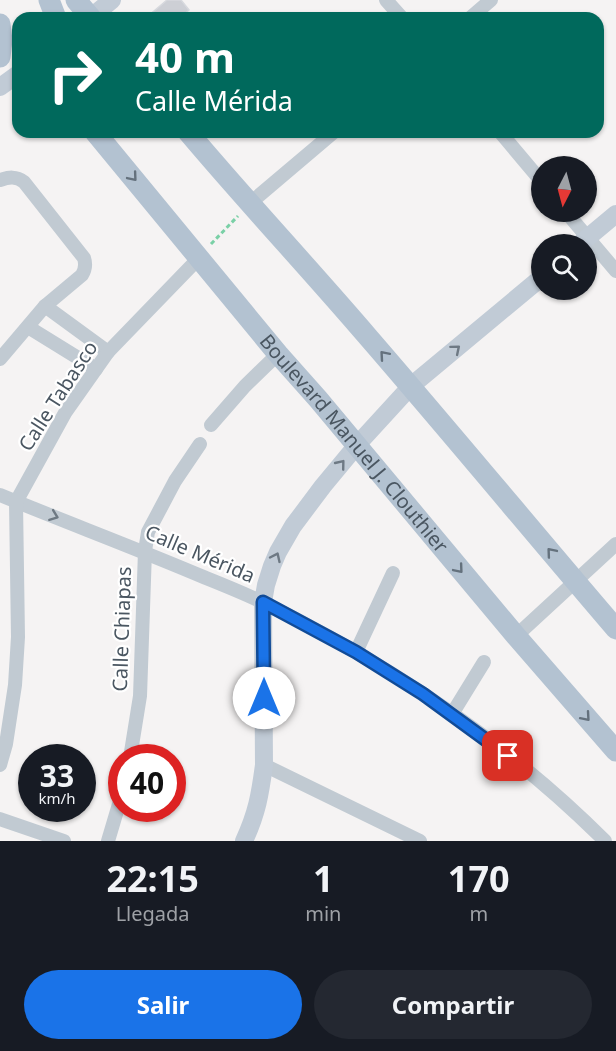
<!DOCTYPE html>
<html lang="es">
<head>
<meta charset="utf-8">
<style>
	:root { --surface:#171b24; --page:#242831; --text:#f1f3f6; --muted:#9ea1a6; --accent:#1a73e8 }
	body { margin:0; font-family:"Noto Sans",sans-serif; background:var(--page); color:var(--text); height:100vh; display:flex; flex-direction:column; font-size:22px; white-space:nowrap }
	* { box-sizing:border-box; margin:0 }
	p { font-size:20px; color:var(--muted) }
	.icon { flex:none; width:33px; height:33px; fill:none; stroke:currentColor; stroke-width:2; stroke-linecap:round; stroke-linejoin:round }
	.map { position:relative; height:841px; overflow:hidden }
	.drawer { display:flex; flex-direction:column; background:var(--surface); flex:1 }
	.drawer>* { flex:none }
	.guide { position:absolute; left:12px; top:12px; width:592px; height:126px; border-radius:18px; box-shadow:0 2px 4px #0004; background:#00695c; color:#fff; overflow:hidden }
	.needle { width:39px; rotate:186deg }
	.buttons { position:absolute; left:531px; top:156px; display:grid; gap:12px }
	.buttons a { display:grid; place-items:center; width:66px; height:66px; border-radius:50%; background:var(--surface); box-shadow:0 2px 4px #0004; font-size:30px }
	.speed { position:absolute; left:18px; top:744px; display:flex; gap:12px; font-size:30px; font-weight:700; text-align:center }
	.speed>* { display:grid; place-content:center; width:78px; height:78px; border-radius:50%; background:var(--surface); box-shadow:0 2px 4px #0004; line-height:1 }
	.speed small { font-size:15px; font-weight:400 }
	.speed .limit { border:9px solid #d22; background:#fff; color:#111 }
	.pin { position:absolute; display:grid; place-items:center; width:51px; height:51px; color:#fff; margin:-26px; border-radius:12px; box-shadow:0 3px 9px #0006 }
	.me { position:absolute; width:66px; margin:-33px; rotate:0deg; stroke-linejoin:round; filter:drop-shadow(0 0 4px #0008) }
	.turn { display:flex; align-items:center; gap:21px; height:126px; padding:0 24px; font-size:27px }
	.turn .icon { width:78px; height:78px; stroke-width:2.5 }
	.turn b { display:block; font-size:42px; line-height:51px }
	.eta { display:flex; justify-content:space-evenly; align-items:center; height:102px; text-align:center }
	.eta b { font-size:36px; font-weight:700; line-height:42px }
	.primary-button { display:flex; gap:12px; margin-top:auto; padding:12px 24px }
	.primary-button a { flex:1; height:69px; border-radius:36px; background:var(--accent); color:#fff; font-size:24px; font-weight:700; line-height:69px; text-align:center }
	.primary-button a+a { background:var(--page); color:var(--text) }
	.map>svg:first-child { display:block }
	.building { fill:#cdcfd5; stroke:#d7d9de; stroke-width:1.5 }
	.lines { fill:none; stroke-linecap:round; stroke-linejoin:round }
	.path { stroke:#7ad0a6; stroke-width:3; stroke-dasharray:4.5 3; stroke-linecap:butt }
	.street { stroke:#c1cad2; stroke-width:14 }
	.secondary { stroke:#c1cbd6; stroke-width:18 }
	.primary { stroke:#b3c2d1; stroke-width:21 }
	.oneway { stroke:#64717d }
	.oneway2 { stroke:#6e7984 }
	.oneway3 { stroke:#6e7983 }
	.route-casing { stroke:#114b97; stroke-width:15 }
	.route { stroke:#1a73e8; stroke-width:10 }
	.labels { text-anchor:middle; stroke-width:4.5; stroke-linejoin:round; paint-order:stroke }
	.street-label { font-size:20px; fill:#4a5661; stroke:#fff }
</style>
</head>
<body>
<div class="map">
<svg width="616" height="841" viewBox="0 0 616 841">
	<rect width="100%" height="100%" fill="#f5f3f3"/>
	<path class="building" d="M167,0h14l8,10 -9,8h-32l-1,-1z"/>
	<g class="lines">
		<path class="path" d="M211,244l27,-28"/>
		<g class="street">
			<path d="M386,0l16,18"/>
			<path d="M470,18l21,-18"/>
			<path d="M500,132l42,50"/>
			<path d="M0,180c9,-3 16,-4 24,2l60,76c2,6 1,12 -2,17l-37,31 -45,53"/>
			<path d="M249,204l85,-72"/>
			<path d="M566,212l50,59"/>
			<path d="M45,306l63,46"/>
			<path d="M28,327l68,42"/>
			<path d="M211,425l34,-39 33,-32"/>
			<path d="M0,495c68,28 138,54 206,83 20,8 40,16 58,25 124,61 243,140 341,238"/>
			<path d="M516,636l100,-92"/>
			<path d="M356,652l37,-79"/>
			<path d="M452,714l32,-52"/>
			<path d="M130,758l10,-62 5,-145 3,-19 27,-51 25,-37"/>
			<path d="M0,765l6,-21 9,-59 3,-48 -2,-135 49,-89 43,-61 92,-95"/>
			<path d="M264,765l156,76"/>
			<path d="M0,819l64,22"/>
			<path d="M108,841l14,-47"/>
		</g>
		<g class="secondary">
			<path d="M90,18l22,-18"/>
			<path d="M0,87l18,-13"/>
			<path d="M580,244l36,-30"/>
			<path d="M244,841c13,-28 16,-46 20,-76l-1,-163 3,-17 6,-19 6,-14 15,-26 30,-40 34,-41 54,-59 131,-109"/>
		</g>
		<g class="primary">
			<path d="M49,0l7,18"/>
			<path d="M76,0l15,18"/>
			<path d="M0,24l2,16 -2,17"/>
			<path id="s1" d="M95,132l183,222 40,45 198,237 100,115"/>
			<path d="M188,132c59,70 121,136 180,205 84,97 165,195 248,292"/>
		</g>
	</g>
	<defs><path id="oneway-chevron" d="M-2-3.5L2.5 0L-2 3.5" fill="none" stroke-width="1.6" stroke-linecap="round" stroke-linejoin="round" transform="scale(1.5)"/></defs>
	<g class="oneway">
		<use href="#oneway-chevron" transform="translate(133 177) rotate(50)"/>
		<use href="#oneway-chevron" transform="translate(384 355) rotate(-131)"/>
		<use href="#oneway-chevron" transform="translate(551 552) rotate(-130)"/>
		<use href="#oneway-chevron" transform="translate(459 569) rotate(50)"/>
		<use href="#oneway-chevron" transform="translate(586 717) rotate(49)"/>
	</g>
	<g class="oneway2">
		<use href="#oneway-chevron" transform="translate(456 349) rotate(-40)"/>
		<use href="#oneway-chevron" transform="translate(341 464) rotate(-51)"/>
		<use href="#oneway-chevron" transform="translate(276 557) rotate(-65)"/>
	</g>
	<use class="oneway3" href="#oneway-chevron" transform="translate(54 516) rotate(21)"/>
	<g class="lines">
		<defs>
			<path id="route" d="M264,698l-1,-96 93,50 67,42 85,62"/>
		</defs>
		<use href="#route" class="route-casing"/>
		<use href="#route" class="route"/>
	</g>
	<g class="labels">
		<g class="street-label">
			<text transform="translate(58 396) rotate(-57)" y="7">Calle Tabasco</text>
			<text dy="7" stroke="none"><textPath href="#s1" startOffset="405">Boulevard Manuel J. Clouthier</textPath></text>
			<text transform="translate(200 554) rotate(23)" y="7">Calle Mérida</text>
			<text transform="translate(122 629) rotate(-88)" y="7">Calle Chiapas</text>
		</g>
	</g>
</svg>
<div class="buttons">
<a><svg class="needle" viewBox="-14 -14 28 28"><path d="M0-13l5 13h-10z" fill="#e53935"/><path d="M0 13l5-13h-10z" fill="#9ea1a6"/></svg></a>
<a><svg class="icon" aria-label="search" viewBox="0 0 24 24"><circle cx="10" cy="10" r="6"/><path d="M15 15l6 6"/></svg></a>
</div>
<div class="speed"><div>33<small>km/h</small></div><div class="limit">40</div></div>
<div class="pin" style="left:508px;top:756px;background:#d93025"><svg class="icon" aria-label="arrive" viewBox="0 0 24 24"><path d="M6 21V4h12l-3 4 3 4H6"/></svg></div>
<svg class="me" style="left:264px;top:698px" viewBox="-20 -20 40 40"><circle r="19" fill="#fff"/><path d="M0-13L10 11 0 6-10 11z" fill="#1a73e8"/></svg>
<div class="guide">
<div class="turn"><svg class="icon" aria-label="right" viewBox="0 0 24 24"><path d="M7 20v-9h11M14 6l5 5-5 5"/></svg><div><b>40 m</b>Calle Mérida</div></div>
</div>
</div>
<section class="drawer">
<div class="eta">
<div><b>22:15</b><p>Llegada</p></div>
<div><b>1</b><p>min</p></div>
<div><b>170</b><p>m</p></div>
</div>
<div class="primary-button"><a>Salir</a><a>Compartir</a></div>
</section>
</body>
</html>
